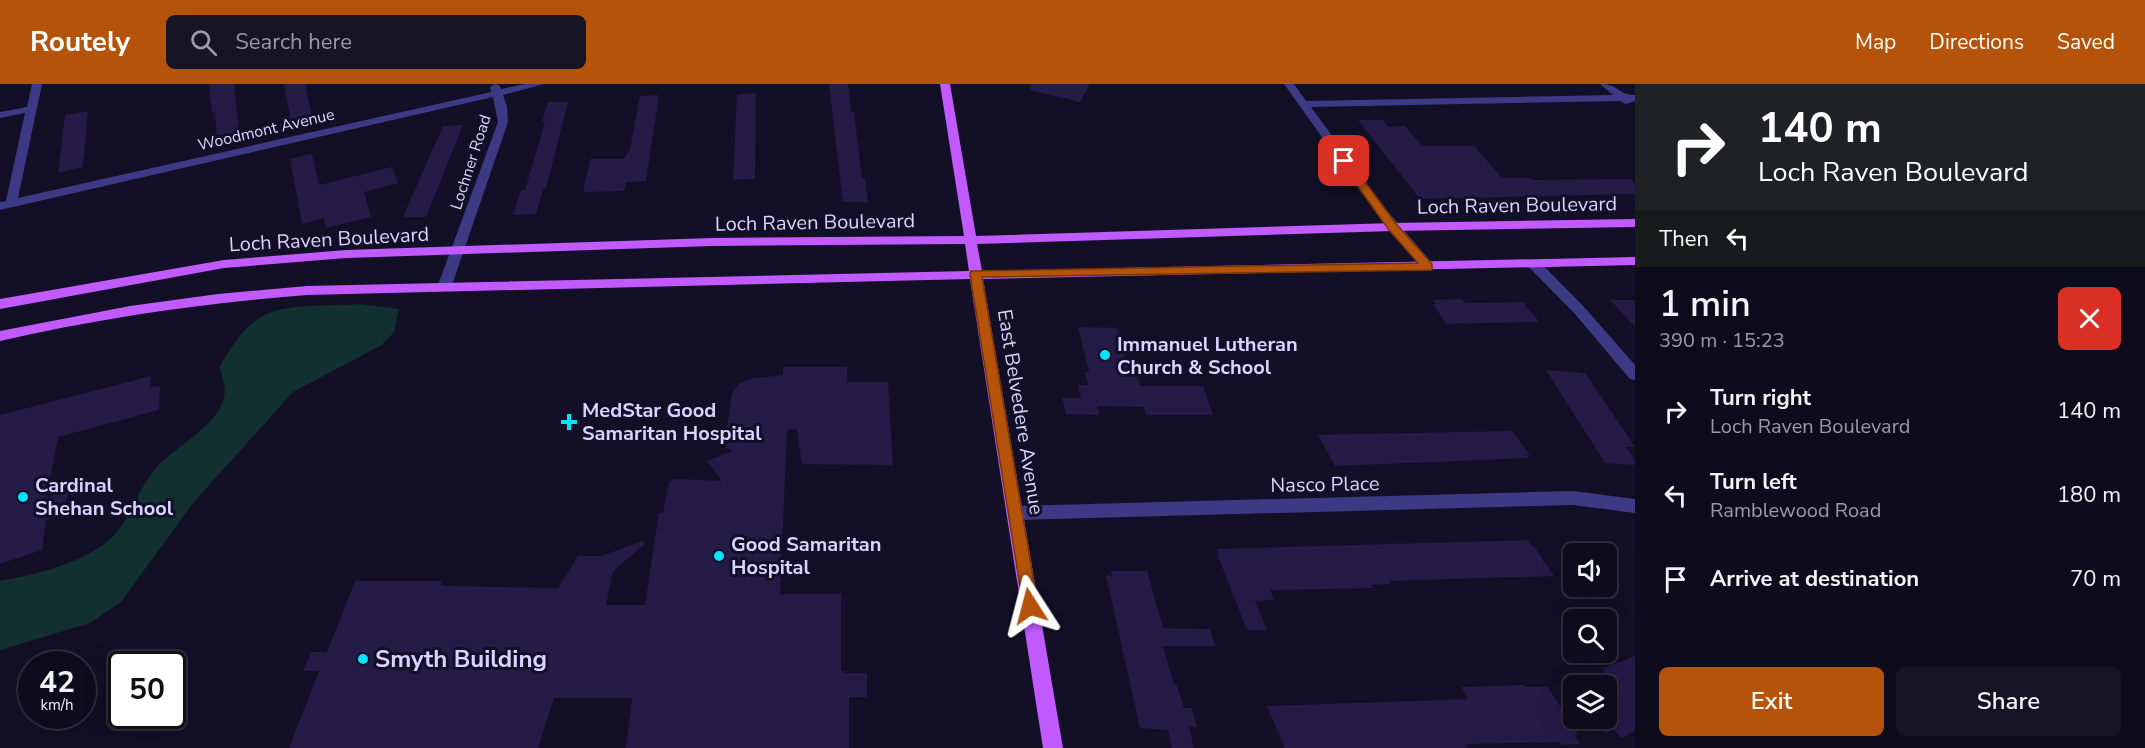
<!DOCTYPE html>
<html lang="en">
<head>
<meta charset="utf-8">
<style>
	:root { --surface:#0e0b1c; --page:#171425; --text:#f1f3f6; --muted:#9b9ba3; --line:#2e2b3b; --accent:#b45309 }
	body { margin:0; font-family:"Nunito Sans",sans-serif; background:var(--page); color:var(--text); height:100vh; display:flex; flex-direction:column; font-size:22px; white-space:nowrap }
	* { box-sizing:border-box; margin:0 }
	p { font-size:20px; color:var(--muted) }
	.icon { flex:none; width:33px; height:33px; fill:none; stroke:currentColor; stroke-width:2; stroke-linecap:round; stroke-linejoin:round }
	.map { position:relative; flex:1; overflow:hidden }
	.drawer { display:flex; flex-direction:column; background:var(--surface); width:510px }
	.drawer>* { flex:none }
	.hud { background:#202124; color:#fff; overflow:hidden }
	.fabs { position:absolute; left:1563px; top:459px; display:grid; gap:12px }
	.fabs a { display:grid; place-items:center; width:54px; height:54px; border-radius:9px; background:var(--surface); box-shadow:0 6px 24px #0002,0 0 0 2px var(--line); font-size:30px }
	.speed { position:absolute; left:18px; top:567px; display:flex; gap:12px; font-size:30px; font-weight:700; text-align:center }
	.speed>* { display:grid; place-content:center; width:78px; height:78px; border-radius:50%; background:var(--surface); box-shadow:0 6px 24px #0002,0 0 0 2px var(--line); line-height:1 }
	.speed small { font-size:15px; font-weight:400 }
	.speed .limit { border:3px solid #111; border-radius:9px; background:#fff; color:#111 }
	.pin { position:absolute; display:grid; place-items:center; width:51px; height:51px; color:#fff; margin:-26px; border-radius:12px; box-shadow:0 3px 9px #0006 }
	.me { position:absolute; width:66px; margin:-33px; rotate:351deg; stroke-linejoin:round; filter:drop-shadow(0 0 4px #0008) }
	.turn { display:flex; align-items:center; gap:21px; height:126px; padding:0 24px; font-size:27px }
	.turn .icon { width:78px; height:78px; stroke-width:2.5 }
	.turn b { display:block; font-size:42px; line-height:51px }
	.then { display:flex; align-items:center; height:57px; padding:0 24px; background:#0003; gap:12px; font-size:22px }
	.round { display:grid; place-items:center; flex:none; width:63px; height:63px; border-radius:9px; background:var(--page) }
	.summary { display:flex; align-items:center; justify-content:space-between; height:102px; padding:0 24px }
	h1 { font-size:36px; font-weight:600; line-height:45px }
	.button { display:flex; gap:12px; margin-top:auto; padding:12px 24px }
	.button a { flex:1; height:69px; border-radius:9px; background:var(--accent); color:#fff; font-size:24px; font-weight:600; line-height:69px; text-align:center }
	.button a+a { background:var(--page); color:var(--text) }
	ul { padding:0; list-style:none }
	li { display:flex; align-items:center; gap:18px; height:84px; padding:0 24px }
	li div { flex:1 }
	li b { display:block; font-size:22px }
	li em { font-style:normal }
	header { display:flex; align-items:center; gap:36px; box-sizing:border-box; height:84px; padding:0 30px; background:var(--accent); color:#fff }
	header strong { font-size:28px }
	nav { display:flex; gap:33px; margin-inline-start:auto; font-size:21px }
	.search { width:420px; height:54px; background:var(--page); display:flex; align-items:center; gap:15px; box-sizing:border-box; padding:0 21px; border-radius:9px; color:var(--muted); font-size:22px }
	main { display:flex; flex:1; min-height:0 }
	.map>svg:first-child { display:block }
	.green { fill:#12302f }
	.building { fill:#241b47 }
	.lines { fill:none; stroke-linecap:round; stroke-linejoin:round }
	.minor { fill:#3d3a85; fill-rule:evenodd }
	.major { fill:#c25bff; fill-rule:evenodd }
	.route { fill:#b45309; stroke:#753606; stroke-width:1.5 }
	.poi-dot { fill:#00e5ff; stroke:#130f26; stroke-width:2 }
	.labels { text-anchor:middle; stroke-width:6; stroke-linejoin:round; paint-order:stroke }
	.far-street-label { font-size:16px; fill:#d9d4ff; stroke:#130f26 }
	.street-label { font-size:20px; fill:#d9d4ff; stroke:#130f26 }
	.poi-label { font-size:20px; font-weight:bold; fill:#d9d4ff; stroke:#130f26; text-anchor:start }
	.near-poi-label { font-size:24px; font-weight:bold; fill:#d9d4ff; stroke:#130f26; text-anchor:start }
</style>
</head>
<body>
<header>
<strong>Routely</strong>
<div class="search"><svg class="icon" aria-label="search" viewBox="0 0 24 24"><circle cx="10" cy="10" r="6"/><path d="M15 15l6 6"/></svg>Search here</div>
<nav><a>Map</a><a>Directions</a><a>Saved</a></nav>
</header>
<main>
<div class="map">
<svg width="1635" height="664" viewBox="0 0 1635 664">
	<rect width="100%" height="100%" fill="#130f26"/>
	<path class="green" d="M359,220l40,5 -5,23 -12,13 -89,47 -100,111 -72,99 -31,21 -90,27v-69c34,-6 71,-15 100,-34 29,-19 34,-52 55,-78 20,-25 81,-50 68,-89 -2,-5 0,-8 -4,-12 10,-18 24,-41 42,-51 25,-15 69,-10 98,-13z"/>
	<g class="building">
		<path d="M209,0h25l5,49 -22,5 -2,-26 -3,1z"/>
		<path d="M284,0h21l7,33 -21,5z"/>
		<path d="M829,0h19l3,28h3l8,66h3l3,24h-25z"/>
		<path d="M1031,0h59l-10,18 -50,-12z"/>
		<path d="M756,9l-1,86 -22,1 4,-86z"/>
		<path d="M659,11l-13,86 -20,1 -2,9 -41,1 7,-33h34l6,-10 10,-53z"/>
		<path d="M548,18h20l-22,87h-3l-7,25 -23,1 8,-25h4l20,-68h-3z"/>
		<path d="M88,27l-5,56 -25,6 7,-58z"/>
		<path d="M1358,36h25l6,7 16,-1 17,20h52l28,32h28l2,2 98,-1 5,5v10l-215,5z"/>
		<path d="M463,41l-37,92h-23l40,-91z"/>
		<path d="M312,70l7,31 73,-18 6,16 -34,9 7,25 -45,11 -2,-10 -22,6 -12,-65z"/>
		<path d="M1462,215l3,4 58,-1 16,20 -93,2 -13,-20h3l-3,-4z"/>
		<path d="M1610,216h25v27z"/>
		<path d="M1078,243l39,1 13,44h6l4,14h63l10,29h-66l-3,-8 -47,-1 2,9 -33,-1 -4,-16h19l-3,-13h10l-3,-13h4z"/>
		<path d="M783,283h64v15h41l5,83 -91,-1 -5,-35 -10,1 -7,164h61v77h4l-1,2h23v24h-18v51h-223l6,-50h-78l-16,50h-249l30,-77h-16l8,-19h16l28,-71h87l-1,5 117,2 20,-32h23l42,-15 2,3 -32,27 -7,34h39l14,-92h4l6,-31 5,-3 48,2 -15,-20 25,-10 -13,-7 8,-16 5,-35 7,-9 10,-5 34,-4z"/>
		<path d="M1546,286l39,3 50,74h-9l9,13v5l-30,-2z"/>
		<path d="M151,292l-1,12 10,-2 -1,24 -101,27 -11,60 21,-6 -3,24 -19,5 -4,30 -42,14v-149z"/>
		<path d="M1512,347l18,24h-3l2,3 -194,8 -17,-31z"/>
		<path d="M1528,456l3,6h3l20,30 -165,5 2,3 -20,1 2,3 -103,2 4,10 -19,1 12,29h-20l-30,-76h2l-2,-5z"/>
		<path d="M1111,487h36l16,57 47,1 5,17h-52l11,39h3l7,23h8l5,19h-8l5,21h-22l-4,-18 -28,-2 -34,-153 6,1z"/>
		<path d="M1635,572v75l-14,7 -8,-9 -7,4v-52l5,-2 -9,-10z"/>
		<path d="M1524,601l1,2h23l30,48h-3l5,9 -19,1 -2,-3 -93,2 2,4h-183l-18,-42 201,-7 -7,-12z"/>
	</g>
	<g class="lines">
		<g class="minor">
			<path d="M32,0h10l-24,114 473,-106 -1,-5 5,-3 4,1 2,4 24,-5h19l-41,11 4,12 1,15 -56,163 -7,4 -7,-4 60,-163 -5,-25 -493,113v-8l6,-1 19,-88 -25,5v-6l27,-5z"/>
			<path d="M1284,0h10l12,17 307,-6 -13,-11c20,0 17,11 35,11v6l-9,3 -6,-3 -309,6 74,101 48,56 1,3 -6,4 -5,-1 -46,-56z"/>
			<path d="M1534,176l5,1 46,47 50,57v15l-5,-1 -55,-65 -46,-47 -1,-3z"/>
			<path d="M1573,407l62,8v14l-62,-8 -559,15 -6,-2 -2,-5 2,-5 6,-2z"/>
		</g>
		<path class="major" d="M940,0h10l26,152 417,-13 242,-4v8l-242,4 -416,13 5,27 653,-14v8l-652,14 80,469h-20l-73,-469 -663,16c-104,8 -206,23 -307,46v-10l130,-25 88,-12 89,-8 662,-15 -4,-27 -253,2 -366,12 -122,10 -224,41v-10l224,-39 122,-10 366,-12 252,-2z"/>
	</g>
	<path class="route" d="M1344,74l4,1 49,66 35,39v6l-450,7 56,329 -3,5 -5,2 -6,-2 -54,-337 1,-3 447,-8 -29,-33 -48,-67v-4z"/>
	<g class="poi-dot">
		<circle cx="1105" cy="271" r="6"/>
		<path d="M566 329h6v6h6v6h-6v6h-6v-6h-6v-6h6z"/>
		<circle cx="23" cy="413" r="6"/>
		<circle cx="719" cy="472" r="6"/>
		<circle cx="363" cy="575" r="6"/>
	</g>
	<g class="labels">
		<g class="far-street-label">
			<text transform="translate(266 45) rotate(-13)" y="6">Woodmont Avenue</text>
			<text transform="translate(470 78) rotate(-72)" y="6">Lochner Road</text>
		</g>
		<g class="street-label">
			<text transform="translate(1517 121) rotate(-1)" y="7">Loch Raven Boulevard</text>
			<text transform="translate(815 138) rotate(-1)" y="7">Loch Raven Boulevard</text>
			<text transform="translate(329 155) rotate(-3)" y="7">Loch Raven Boulevard</text>
			<text transform="translate(1021 328) rotate(81)" y="7">East Belvedere Avenue</text>
			<text transform="translate(1325 400) rotate(-1)" y="7">Nasco Place</text>
		</g>
		<g class="poi-label">
			<text x="1117" y="267">Immanuel Lutheran<tspan x="1117" dy="23">Church &amp; School</tspan></text>
			<text x="582" y="333">MedStar Good<tspan x="582" dy="23">Samaritan Hospital</tspan></text>
			<text x="35" y="408">Cardinal<tspan x="35" dy="23">Shehan School</tspan></text>
			<text x="731" y="467">Good Samaritan<tspan x="731" dy="23">Hospital</tspan></text>
		</g>
		<g class="near-poi-label">
			<text x="375" y="583">Smyth Building</text>
		</g>
	</g>
</svg>
<div class="fabs">
<a><svg class="icon" aria-label="sound" viewBox="0 0 24 24"><path d="M4 9h4l5-4v14l-5-4H4zM17 9q2 3 0 6"/></svg></a>
<a><svg class="icon" aria-label="search" viewBox="0 0 24 24"><circle cx="10" cy="10" r="6"/><path d="M15 15l6 6"/></svg></a>
<a><svg class="icon" aria-label="layers" viewBox="0 0 24 24"><path d="M12 4l9 5-9 5-9-5zM3 14l9 5 9-5"/></svg></a>
</div>
<div class="speed"><div>42<small>km/h</small></div><div class="limit">50</div></div>
<div class="pin" style="left:1344px;top:77px;background:#d93025"><svg class="icon" aria-label="arrive" viewBox="0 0 24 24"><path d="M6 21V4h12l-3 4 3 4H6"/></svg></div>
<svg class="me" style="left:1030px;top:522px" viewBox="-20 -20 40 40"><path d="M0-17L14 15 0 8-14 15z" fill="#b45309" stroke="#fff" stroke-width="4"/></svg>
</div>
<section class="drawer">
<div class="hud">
<div class="turn"><svg class="icon" aria-label="right" viewBox="0 0 24 24"><path d="M7 20v-9h11M14 6l5 5-5 5"/></svg><div><b>140 m</b>Loch Raven Boulevard</div></div>
<div class="then">Then<svg class="icon" aria-label="left" viewBox="0 0 24 24"><path d="M17 20v-9H6M10 6l-5 5 5 5"/></svg></div>
</div>
<div class="summary"><div><h1>1 min</h1><p>390 m · 15:23</p></div><a class="round" style="background:#d93025;color:#fff"><svg class="icon" aria-label="close" viewBox="0 0 24 24"><path d="M6 6l12 12M18 6L6 18"/></svg></a></div>
<ul>
<li><svg class="icon" aria-label="right" viewBox="0 0 24 24"><path d="M7 20v-9h11M14 6l5 5-5 5"/></svg><div><b>Turn right</b><p>Loch Raven Boulevard</p></div><em>140 m</em></li>
<li><svg class="icon" aria-label="left" viewBox="0 0 24 24"><path d="M17 20v-9H6M10 6l-5 5 5 5"/></svg><div><b>Turn left</b><p>Ramblewood Road</p></div><em>180 m</em></li>
<li><svg class="icon" aria-label="arrive" viewBox="0 0 24 24"><path d="M6 21V4h12l-3 4 3 4H6"/></svg><div><b>Arrive at destination</b></div><em>70 m</em></li>
</ul>
<div class="button"><a>Exit</a><a>Share</a></div>
</section>
</main>
</body>
</html>
